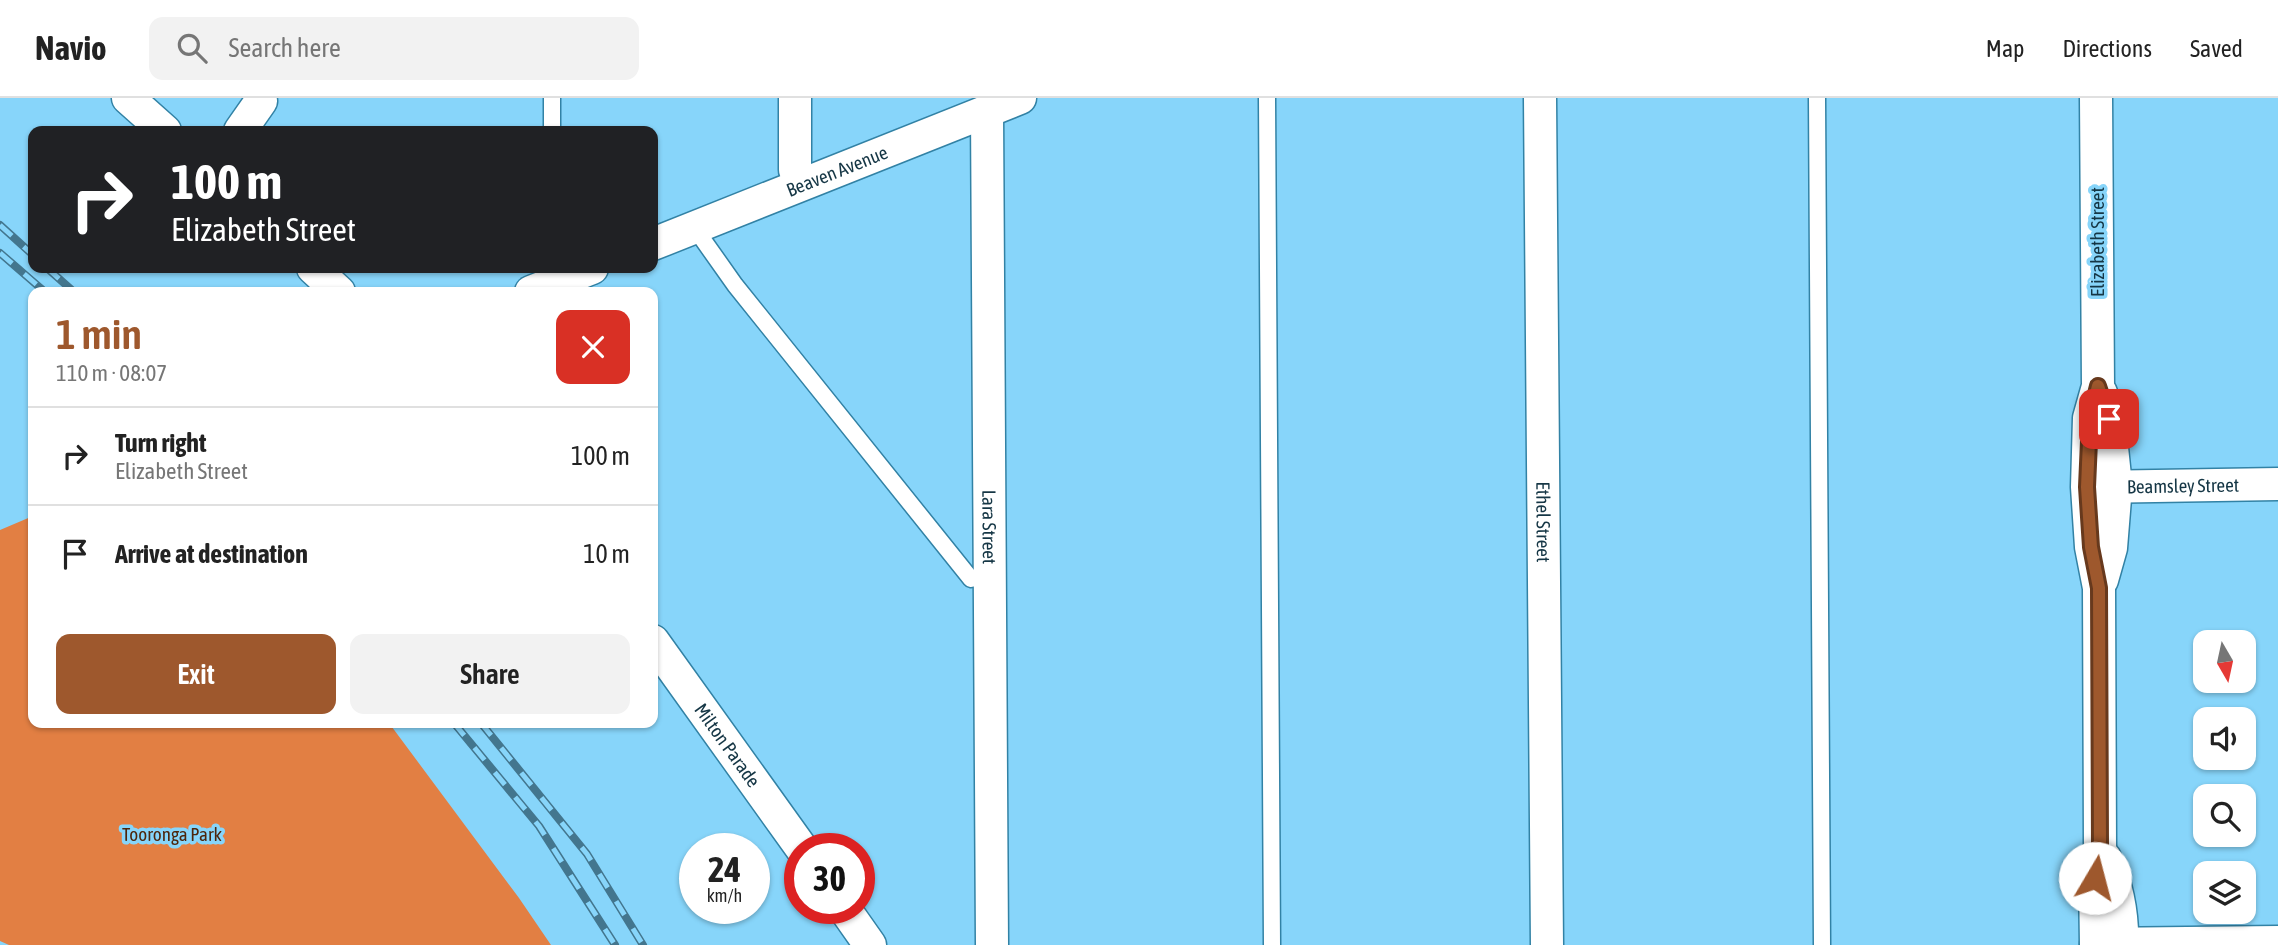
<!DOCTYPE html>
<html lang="en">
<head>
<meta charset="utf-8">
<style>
	:root { --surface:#fff; --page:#f2f2f2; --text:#222; --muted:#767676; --line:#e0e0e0; --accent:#9e582d }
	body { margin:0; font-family:"Asap Condensed",sans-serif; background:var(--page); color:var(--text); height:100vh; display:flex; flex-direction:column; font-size:26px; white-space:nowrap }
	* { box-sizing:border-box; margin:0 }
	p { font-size:23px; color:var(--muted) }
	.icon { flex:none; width:38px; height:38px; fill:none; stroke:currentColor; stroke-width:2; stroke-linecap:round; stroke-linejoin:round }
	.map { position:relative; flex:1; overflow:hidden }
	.side { position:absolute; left:28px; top:189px; width:630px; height:441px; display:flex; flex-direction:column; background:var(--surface); border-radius:14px; box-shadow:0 2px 5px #0004 }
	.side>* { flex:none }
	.hud { position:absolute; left:28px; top:28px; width:630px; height:147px; border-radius:14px; box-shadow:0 2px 5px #0004; background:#202124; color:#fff; overflow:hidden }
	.needle { width:46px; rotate:171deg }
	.buttons { position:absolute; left:2193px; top:532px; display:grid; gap:14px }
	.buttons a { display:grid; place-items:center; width:63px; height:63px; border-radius:14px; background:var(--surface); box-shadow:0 2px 5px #0004; font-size:35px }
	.speed { position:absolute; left:679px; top:735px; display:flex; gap:14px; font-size:35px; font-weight:700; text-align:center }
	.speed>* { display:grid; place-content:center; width:91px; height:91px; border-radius:50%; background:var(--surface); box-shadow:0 2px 5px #0004; line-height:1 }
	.speed small { font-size:18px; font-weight:400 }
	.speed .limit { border:10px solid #d22; background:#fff; color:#111 }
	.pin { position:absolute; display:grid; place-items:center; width:60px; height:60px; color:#fff; margin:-30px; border-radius:14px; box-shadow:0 4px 10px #0006 }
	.me { position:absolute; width:77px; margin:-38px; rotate:8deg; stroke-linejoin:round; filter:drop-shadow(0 0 5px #0008) }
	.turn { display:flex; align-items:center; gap:24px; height:147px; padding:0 28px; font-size:32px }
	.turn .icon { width:91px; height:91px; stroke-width:2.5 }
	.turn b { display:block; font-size:49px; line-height:60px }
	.round { display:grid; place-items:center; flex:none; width:74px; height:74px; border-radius:14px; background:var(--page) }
	.head { display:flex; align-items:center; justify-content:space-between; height:119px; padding:0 28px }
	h1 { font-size:42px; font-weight:600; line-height:52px; color:var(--accent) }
	.action { display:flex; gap:14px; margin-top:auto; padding:14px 28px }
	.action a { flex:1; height:80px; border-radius:14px; background:var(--accent); color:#fff; font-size:28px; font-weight:600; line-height:80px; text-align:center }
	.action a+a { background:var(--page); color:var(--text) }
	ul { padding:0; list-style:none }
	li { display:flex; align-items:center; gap:21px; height:98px; padding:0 28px; border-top:2px solid var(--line) }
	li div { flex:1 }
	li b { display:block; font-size:26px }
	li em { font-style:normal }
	header { display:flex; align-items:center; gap:42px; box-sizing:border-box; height:98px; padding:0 35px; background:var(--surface); border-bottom:2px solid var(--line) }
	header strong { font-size:33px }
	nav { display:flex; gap:38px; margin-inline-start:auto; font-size:24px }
	.search { width:490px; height:63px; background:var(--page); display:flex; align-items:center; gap:18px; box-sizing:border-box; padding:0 24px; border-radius:14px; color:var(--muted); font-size:26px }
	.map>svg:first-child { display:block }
	.green { fill:#e27f43 }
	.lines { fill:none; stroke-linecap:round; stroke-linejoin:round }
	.lane-casing { stroke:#3282a5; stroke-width:19 }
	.street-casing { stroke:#3282a5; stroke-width:35 }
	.lane { stroke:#fff; stroke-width:16 }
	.street { stroke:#fff; stroke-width:32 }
	.rail-casing { stroke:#43768e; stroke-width:8 }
	.rail { stroke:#87d5fa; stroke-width:5; stroke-dasharray:16; stroke-linecap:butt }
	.route-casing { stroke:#67391d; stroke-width:18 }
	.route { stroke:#9e582d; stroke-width:12 }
	.labels { text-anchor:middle; stroke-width:7; stroke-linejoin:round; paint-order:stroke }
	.street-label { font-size:19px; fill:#153645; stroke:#87d5fa }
	.park-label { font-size:19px; fill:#4d250b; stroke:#87d5fa }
</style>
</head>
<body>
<header>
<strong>Navio</strong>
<div class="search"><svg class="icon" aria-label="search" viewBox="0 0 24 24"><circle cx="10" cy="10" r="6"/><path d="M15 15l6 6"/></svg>Search here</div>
<nav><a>Map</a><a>Directions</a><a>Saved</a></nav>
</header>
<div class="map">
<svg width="2278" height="847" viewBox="0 0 2278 847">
	<rect width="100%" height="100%" fill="#87d5fa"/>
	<path class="green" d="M33,418v207h356l130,175 32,47h-542l-9,-4v-411z"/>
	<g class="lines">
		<defs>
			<g id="lane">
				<path d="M1267,0l5,847"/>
				<path d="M1817,0l5,847"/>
				<path d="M552,33v-33"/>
				<path d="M694,129l41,58 236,294"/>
			</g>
			<g id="street">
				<path d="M128,0l37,33"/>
				<path d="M795,0v72l6,14"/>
				<path id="s1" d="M1540,0l7,847"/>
				<path id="s2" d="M987,13l5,834"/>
				<path d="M240,33l21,-30"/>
				<path id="s3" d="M653,146l367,-146"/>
				<path d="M313,170l26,24"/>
				<path d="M531,194l61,-24"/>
				<path d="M2101,295l8,26 7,67 -5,62 -9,32"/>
				<path id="s4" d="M2094,389l184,-3"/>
				<path id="s5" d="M653,543l149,208"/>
				<path d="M2105,760c12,27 18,58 17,87"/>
				<path d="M844,810l26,37"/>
				<path d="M2096,846l182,-2"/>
				<path d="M2096,847l-1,-67 5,-30 -1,-260 -8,-41 -4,-60 2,-69 9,-32 -2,-288"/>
			</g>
		</defs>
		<use href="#lane" class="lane-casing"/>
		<use href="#street" class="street-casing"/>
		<use href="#lane" class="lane"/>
		<use href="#street" class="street"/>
		<defs>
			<g id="rail">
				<path d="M0,127l33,30"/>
				<path d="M0,155l45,39"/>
				<path d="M47,170l27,24"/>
				<path d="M454,625l85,103 76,119"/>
				<path d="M481,625l106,131 56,91"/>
			</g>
		</defs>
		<use href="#rail" class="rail-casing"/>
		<use href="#rail" class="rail"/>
	</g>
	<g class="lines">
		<defs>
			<path id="route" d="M2095,780l5,-30 -1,-260 -8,-41 -4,-60 3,-69 8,-32 11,33"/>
		</defs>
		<use href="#route" class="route-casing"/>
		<use href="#route" class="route"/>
	</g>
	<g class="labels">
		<g class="street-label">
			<text dy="7" stroke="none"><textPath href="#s3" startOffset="198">Beaven Avenue</textPath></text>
			<text transform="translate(2097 144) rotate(-90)" y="7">Elizabeth Street</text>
			<text dy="7" stroke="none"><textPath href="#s4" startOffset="89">Beamsley Street</textPath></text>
			<text dy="7" stroke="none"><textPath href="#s1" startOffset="424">Ethel Street</textPath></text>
			<text dy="7" stroke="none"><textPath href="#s2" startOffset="416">Lara Street</textPath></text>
			<text dy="7" stroke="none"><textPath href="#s5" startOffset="128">Milton Parade</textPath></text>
		</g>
		<g class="park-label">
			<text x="172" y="743">Tooronga Park</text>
		</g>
	</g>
</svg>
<div class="buttons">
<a><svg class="needle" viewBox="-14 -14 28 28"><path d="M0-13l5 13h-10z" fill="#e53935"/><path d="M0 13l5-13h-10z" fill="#767676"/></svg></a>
<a><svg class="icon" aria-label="sound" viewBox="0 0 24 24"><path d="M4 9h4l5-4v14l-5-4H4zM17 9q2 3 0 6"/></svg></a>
<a><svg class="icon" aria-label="search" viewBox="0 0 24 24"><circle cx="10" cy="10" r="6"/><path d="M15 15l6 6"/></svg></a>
<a><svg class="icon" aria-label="layers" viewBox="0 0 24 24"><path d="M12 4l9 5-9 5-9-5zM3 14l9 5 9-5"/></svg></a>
</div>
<div class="speed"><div>24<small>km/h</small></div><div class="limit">30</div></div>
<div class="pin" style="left:2109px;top:321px;background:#d93025"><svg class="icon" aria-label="arrive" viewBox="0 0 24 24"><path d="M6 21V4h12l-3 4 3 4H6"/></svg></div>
<svg class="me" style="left:2095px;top:780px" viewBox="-20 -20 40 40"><circle r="19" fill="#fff"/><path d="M0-13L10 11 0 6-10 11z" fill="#9e582d"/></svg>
<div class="hud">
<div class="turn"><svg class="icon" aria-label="right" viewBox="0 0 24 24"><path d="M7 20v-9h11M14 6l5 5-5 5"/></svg><div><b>100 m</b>Elizabeth Street</div></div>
</div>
<section class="side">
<div class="head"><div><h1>1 min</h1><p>110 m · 08:07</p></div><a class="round" style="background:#d93025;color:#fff"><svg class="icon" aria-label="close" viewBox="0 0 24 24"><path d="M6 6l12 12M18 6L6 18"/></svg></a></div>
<ul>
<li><svg class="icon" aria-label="right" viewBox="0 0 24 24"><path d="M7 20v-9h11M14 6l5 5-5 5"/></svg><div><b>Turn right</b><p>Elizabeth Street</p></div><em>100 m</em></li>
<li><svg class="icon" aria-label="arrive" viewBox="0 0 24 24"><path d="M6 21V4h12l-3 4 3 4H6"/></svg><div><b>Arrive at destination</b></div><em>10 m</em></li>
</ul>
<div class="action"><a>Exit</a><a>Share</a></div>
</section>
</div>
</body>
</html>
